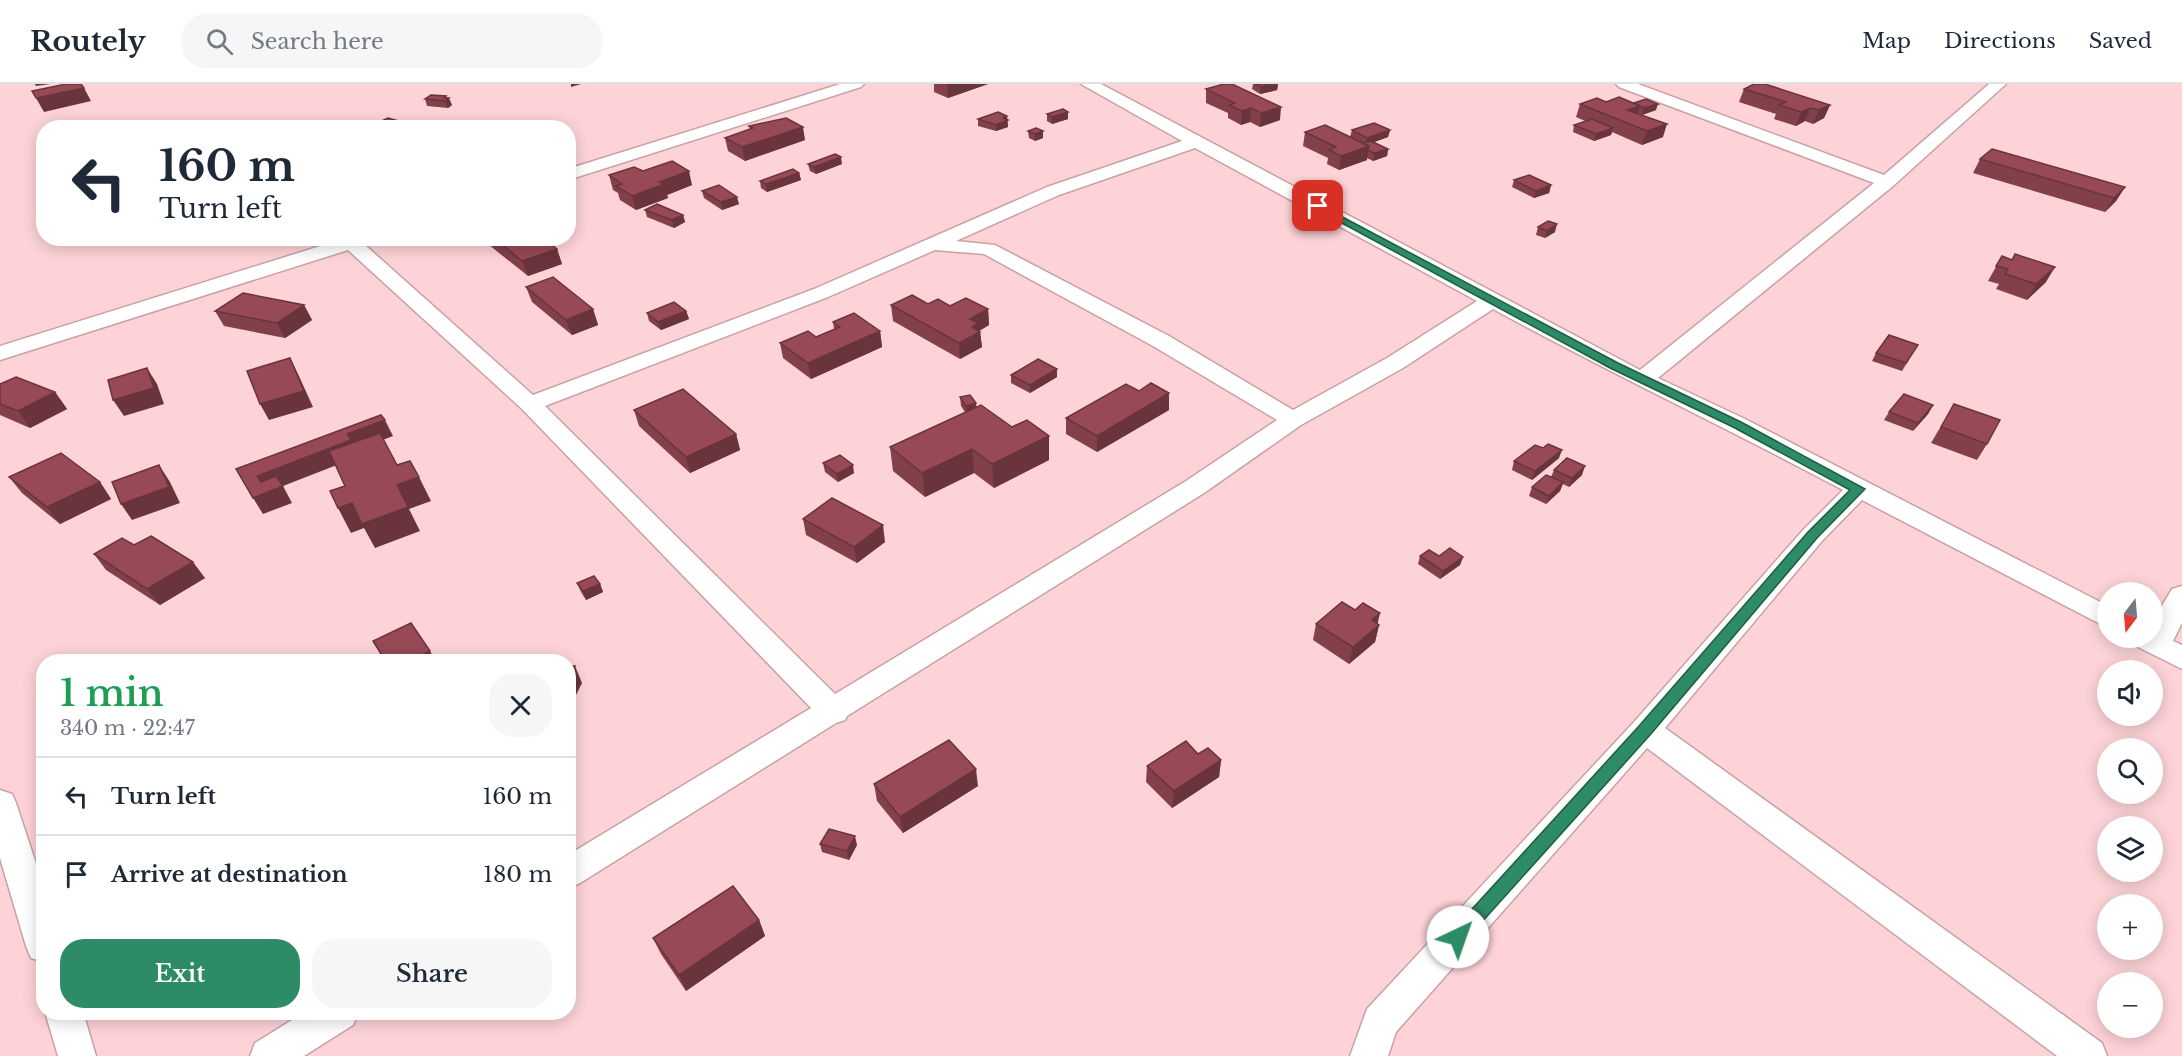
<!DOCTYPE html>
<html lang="en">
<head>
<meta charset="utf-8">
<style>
	:root { --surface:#fff; --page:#f6f6f7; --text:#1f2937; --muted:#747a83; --line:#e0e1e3; --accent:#2d8c65 }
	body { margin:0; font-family:"Libre Baskerville",serif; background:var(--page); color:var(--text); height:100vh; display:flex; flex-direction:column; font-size:22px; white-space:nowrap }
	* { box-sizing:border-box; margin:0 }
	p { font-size:20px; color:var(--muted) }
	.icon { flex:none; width:33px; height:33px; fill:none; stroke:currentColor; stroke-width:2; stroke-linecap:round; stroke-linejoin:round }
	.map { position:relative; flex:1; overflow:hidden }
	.drawer { position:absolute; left:36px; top:570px; width:540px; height:366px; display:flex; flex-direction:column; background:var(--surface); border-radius:24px; box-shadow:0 3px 15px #0003 }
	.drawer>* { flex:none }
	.top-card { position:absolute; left:36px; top:36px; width:540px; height:126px; border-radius:24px; box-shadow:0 3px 15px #0003; background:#fff; color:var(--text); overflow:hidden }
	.needle { width:39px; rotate:196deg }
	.buttons { position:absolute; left:2097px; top:498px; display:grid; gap:12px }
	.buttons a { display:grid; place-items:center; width:66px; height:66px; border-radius:50%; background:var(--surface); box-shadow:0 3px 15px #0003; font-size:30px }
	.pin { position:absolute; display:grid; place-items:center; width:51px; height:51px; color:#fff; margin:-26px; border-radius:12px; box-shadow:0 3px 9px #0006 }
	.me { position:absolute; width:66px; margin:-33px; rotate:42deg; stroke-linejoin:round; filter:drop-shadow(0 0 4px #0008) }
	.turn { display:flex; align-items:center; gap:21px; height:126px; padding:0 24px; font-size:27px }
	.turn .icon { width:78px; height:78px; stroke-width:2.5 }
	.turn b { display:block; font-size:42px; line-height:51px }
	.round { display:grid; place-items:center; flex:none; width:63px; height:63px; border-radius:24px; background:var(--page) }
	.headline { display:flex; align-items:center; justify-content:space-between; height:102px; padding:0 24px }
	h1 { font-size:36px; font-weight:600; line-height:45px; color:#1e9e55 }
	.cta { display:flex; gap:12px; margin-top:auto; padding:12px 24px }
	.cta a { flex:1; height:69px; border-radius:24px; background:var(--accent); color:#fff; font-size:24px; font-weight:600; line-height:69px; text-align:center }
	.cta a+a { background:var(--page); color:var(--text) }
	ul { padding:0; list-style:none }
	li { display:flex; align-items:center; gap:18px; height:78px; padding:0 24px; border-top:2px solid var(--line) }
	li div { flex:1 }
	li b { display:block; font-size:22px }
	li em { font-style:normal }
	header { display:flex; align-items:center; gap:36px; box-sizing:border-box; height:84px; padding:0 30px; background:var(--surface); border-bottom:2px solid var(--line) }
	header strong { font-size:28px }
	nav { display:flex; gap:33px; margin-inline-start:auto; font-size:21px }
	.search { width:420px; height:54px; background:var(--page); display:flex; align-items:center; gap:15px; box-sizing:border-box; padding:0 21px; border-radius:24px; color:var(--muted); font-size:22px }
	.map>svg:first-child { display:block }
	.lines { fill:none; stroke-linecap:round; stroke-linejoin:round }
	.street-casing { stroke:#c9a1a5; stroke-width:3 }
	.street { fill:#fff; fill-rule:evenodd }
	.wall { fill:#82404a }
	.shaded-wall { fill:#6a343c }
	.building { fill:#974a56; stroke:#6a343c; stroke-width:1.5 }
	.route { fill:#2d8c65; stroke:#1d5b42; stroke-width:1.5 }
</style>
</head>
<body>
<header>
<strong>Routely</strong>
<div class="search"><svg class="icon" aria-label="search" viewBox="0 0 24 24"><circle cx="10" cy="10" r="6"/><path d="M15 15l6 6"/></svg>Search here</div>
<nav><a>Map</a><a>Directions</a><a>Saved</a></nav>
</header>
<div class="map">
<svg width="2182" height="972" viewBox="0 0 2182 972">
	<rect width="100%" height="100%" fill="#fdd3d7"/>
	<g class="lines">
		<defs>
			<g id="street">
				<path d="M840,0h24l-3,3 -293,93v-11z"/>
				<path d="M1081,0h20l539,286 234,-187 -255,-96 -3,-3h22l246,91 105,-91h17l-113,102 -235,192 87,41 363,187v22l-246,-128 -40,41 -157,187 437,315 5,13h-50l-410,-308 -251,284 -8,24h-38l17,-47 267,-287 170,-193 39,-39c-116,-62 -235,-118 -350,-181l-90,59 -102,57 -97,68 -357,223 -2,4 -9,3 -256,160 -12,5v-33l243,-147 -289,-299 -174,-159 -348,110v-14l346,-108h30l-11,7 168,150 281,-106 233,-102 135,-46zM1195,64l282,153 -90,57 -94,52 -124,-74 -174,-91 -39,-4 103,-46zM935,166l49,4 169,92 124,74 -91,61 -351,213 -290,-288 283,-109z"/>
				<path d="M2182,502v37l-9,18 9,4v24l-48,-24 -4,-7h22c0,-18 11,-34 20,-49z"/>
				<path d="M0,706l12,4 4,9 28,85v74l-13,-4 -5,-12 -26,-88z"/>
				<path d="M45,928h38l13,44h-38z"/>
				<path d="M305,928h54l-6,13 -49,31h-54l5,-13z"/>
			</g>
		</defs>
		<use href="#street" class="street-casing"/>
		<use href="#street" class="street"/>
	</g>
	<g class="wall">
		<path d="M934,0h54l-40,14 -14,-6z"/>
		<path d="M1253,0h25l-1,6 -17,4 -8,-5z"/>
		<path d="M1206,5l74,31 -20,7 -10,-5 -9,3 -13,-7v-5l-22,-10z"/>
		<path d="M1744,5l86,16 -6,13 -11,6 -8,-3 -9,5 -22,-7 2,-5 -37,-12z"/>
		<path d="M446,12l6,9 -4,3 -21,-2 -2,-7z"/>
		<path d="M1606,18l28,1 22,7 -14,5 -4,-2 25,24 -21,8 -30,-13 -1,3 -17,6 -21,-9 1,-7 11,-4 -9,-4 4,-13z"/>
		<path d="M1068,28v7l-16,5 -5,-3v-7z"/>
		<path d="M1007,32l1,11 -12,4 -18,-5v-7z"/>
		<path d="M749,42l56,14 -60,21 -17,-10 -3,-13 25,-8z"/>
		<path d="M1352,46h38l-2,7 -14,5 14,7 -1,7 -14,5 -6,-3v2l-28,10 -12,-6 1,-6 -25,-12 2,-14 45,5z"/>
		<path d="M1028,47h15v7l-8,3 -6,-3z"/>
		<path d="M1980,75l145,28 -9,14 -11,11 -132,-39z"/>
		<path d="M808,80h34l-26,10 -6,-3z"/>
		<path d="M643,87l49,14 -25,10 1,3 -32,12 -16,-10 -2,-7 -5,-3 -4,-15z"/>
		<path d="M799,89l2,7 -34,12 -6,-4 -1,-7z"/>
		<path d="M1514,96l37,5 -2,8 -15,5 -22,-11z"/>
		<path d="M702,107l37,13 -17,6 -18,-12z"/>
		<path d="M645,126l38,5 2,7 -11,6 -27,-11z"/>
		<path d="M1538,143l17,5 -10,6 -9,-3z"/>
		<path d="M486,154h71l-9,4 9,7 5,15 -34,12 -39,-31z"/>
		<path d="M2002,172l44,26 -19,18 -31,-11 3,-5 -11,-3z"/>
		<path d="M526,203l67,22 5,16 -26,10 -40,-33z"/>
		<path d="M928,220l60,5 1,16 -10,6 1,1 2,15 -22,12 -67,-38 -2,-16z"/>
		<path d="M304,221l8,15 -27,18 -61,-12 -9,-15z"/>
		<path d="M686,227l3,8 -28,11 -12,-9 -2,-8z"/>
		<path d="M833,238l47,9 2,16 -71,32 -28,-21 -3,-15 36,-6 18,-8z"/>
		<path d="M1918,261l-16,26 -30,-10 4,-8z"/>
		<path d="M1057,285v8l-27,16 -19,-10v-8z"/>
		<path d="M0,300l55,8 12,17 -37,19 -30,-13z"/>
		<path d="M1139,307l30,2v17l-72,42 -31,-18v-16z"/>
		<path d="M960,313l52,30 37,9v24l-55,28 -20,-15 -49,24 -32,-26 -3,-24 75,-35 -4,-6z"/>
		<path d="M1954,320l33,40 -10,16 -46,-17z"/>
		<path d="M1933,321l-5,9 -15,17 -29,-11 5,-8z"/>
		<path d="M634,326l102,24 4,16 -50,23 -51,-47z"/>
		<path d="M1559,374l-27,22 -20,-10 2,-9z"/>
		<path d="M823,379l31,10 -16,9 -13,-10z"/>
		<path d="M1554,386l28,5 -13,12 -6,-3 -3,7 -14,13 -17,-8 3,-9 19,-10z"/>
		<path d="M9,393l91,5 11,17 -51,25 -38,-31z"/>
		<path d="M803,435l82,23 -28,21 -51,-28z"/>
		<path d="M134,461l71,33 -45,27 -54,-35 -12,-16z"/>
		<path d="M1420,472h19l24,1 -3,8 -20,14 -22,-15z"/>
		<path d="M577,499l23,1 3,8 -17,8 -5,-8z"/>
		<path d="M1316,540h62l1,1 -4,17 -26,22 -36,-24z"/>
		<path d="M1198,670l23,6 -2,17 -47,31 -26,-26 1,-16z"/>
		<path d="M874,700l104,2 -75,47 -26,-32z"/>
		<path d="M820,760l37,1 -8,15 -27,-8z"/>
		<path d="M759,836l6,16 -79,55 -25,-37 -8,-16z"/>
	</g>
	<g class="shaded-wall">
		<path d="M35,0h15l-14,2z"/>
		<path d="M571,0h10l-10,3z"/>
		<path d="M949,0h39l-40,14 -1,-13z"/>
		<path d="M1275,0h3l-1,6 -17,4 1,-7z"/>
		<path d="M84,4l7,13 -47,11 -8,-14z"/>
		<path d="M446,12l1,4 2,-2 3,7 -4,3 -4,-10z"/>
		<path d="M1658,20l-2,6 -14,5 2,-7z"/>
		<path d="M1830,21l-6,13 -11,6 6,-14z"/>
		<path d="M1640,22l-4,13 -9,-9z"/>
		<path d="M1281,23l-1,13 -20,7 1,-14z"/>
		<path d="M1251,24l-1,14 -9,3 1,-14z"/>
		<path d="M1810,24l-5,13 -9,5 5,-14z"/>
		<path d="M1068,28v7l-16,5v-7z"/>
		<path d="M1007,32l1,11 -12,4v-6l7,-7z"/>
		<path d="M1667,40l-4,13 -21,8 5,-14z"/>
		<path d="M803,43l2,13 -60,21 -3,-14z"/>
		<path d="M1613,44l-2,7 -17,6 2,-7z"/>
		<path d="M1390,46l-2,7 -22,8 1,-7z"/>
		<path d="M1043,47v7l-8,3v-7z"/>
		<path d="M568,58h2l2,7 -4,1z"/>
		<path d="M1369,62l-2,14 -28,10 2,-14z"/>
		<path d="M1388,65l-1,7 -14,5 1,-8z"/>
		<path d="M841,73l1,7 -26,10 -2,-7z"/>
		<path d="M689,87l3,14 -25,10 1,3 -32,12 -4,-14 27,-14z"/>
		<path d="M799,89l2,7 -34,12 -1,-8z"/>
		<path d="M1551,101l-2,8 -15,5 2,-7z"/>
		<path d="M2125,103l-9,14 -11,11 9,-14z"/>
		<path d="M737,113l2,7 -17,6 -1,-8z"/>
		<path d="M683,131l2,7 -11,6 -2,-8z"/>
		<path d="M1557,140l-2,8 -10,6 2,-7z"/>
		<path d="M535,154h22l-19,7z"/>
		<path d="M557,165l5,15 -34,12 -6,-15z"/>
		<path d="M2055,183l-9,15 -19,18 9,-16z"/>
		<path d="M304,221l8,15 -27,18 -8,-15z"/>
		<path d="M593,225l5,16 -26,10 -6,-15z"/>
		<path d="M988,225l1,16 -10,6 1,1 2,15 -22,12 -1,-16 11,-24z"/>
		<path d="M686,227l3,8 -28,11 -3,-8z"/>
		<path d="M880,247l2,16 -71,32 -3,-16z"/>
		<path d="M290,274l8,16 15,33 -44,13 -9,-16z"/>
		<path d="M147,284l10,16 7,20 -40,12 -11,-16z"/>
		<path d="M1057,285v8l-27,16v-8z"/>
		<path d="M55,308l12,17 -37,19 -12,-17z"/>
		<path d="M1169,309v17l-72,42v-16z"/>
		<path d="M976,319l1,8 -10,3 -1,-8z"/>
		<path d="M1933,321l-5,9 -15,17 5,-8z"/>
		<path d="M385,336l8,16 -36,14 3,6 -77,30 9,17 -29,11 -10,-16 4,-22 90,-42z"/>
		<path d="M736,350l4,16 -50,23 -4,-16z"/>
		<path d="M1049,352v24l-55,28 -2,-24z"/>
		<path d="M972,365l2,24 -49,24 -3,-24z"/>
		<path d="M1562,366l-3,8 -27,22 3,-9z"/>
		<path d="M159,381l11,17 10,21 -48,17 -11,-16z"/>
		<path d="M853,381l1,8 -16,9 -1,-8z"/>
		<path d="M1585,382l-3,9 -13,12 3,-9z"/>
		<path d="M419,393l12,24 -22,8 11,22 -45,17 -11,-20 -13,5 -13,-25 59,-23z"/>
		<path d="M100,398l11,17 -51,25 -13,-17z"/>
		<path d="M1563,398l-3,9 -14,13 3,-8z"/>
		<path d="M883,441l2,17 -28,21 -3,-16z"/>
		<path d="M1463,473l-3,8 -20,14 3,-8z"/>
		<path d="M193,478l12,16 -45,27 -13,-16z"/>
		<path d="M600,500l3,8 -17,8 -3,-9z"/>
		<path d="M1380,529l-3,13 2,-1 -4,17 -26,22 4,-17 19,-27z"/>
		<path d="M430,567l6,11h-28z"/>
		<path d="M575,582l7,17 -14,28v-32z"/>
		<path d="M1221,676l-2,17 -47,31 2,-17z"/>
		<path d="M976,685l2,17 -75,47 -3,-16z"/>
		<path d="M855,752l2,9 -8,15 -2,-9z"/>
		<path d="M759,836l6,16 -79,55 -7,-16z"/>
	</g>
	<g class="building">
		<path d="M66,0h15l3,4 -48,10 -4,-7z"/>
		<path d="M1224,0h8l49,23 -20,6 -10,-5 -9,3 -13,-6 6,-2 -29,-14z"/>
		<path d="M1255,0h20l-14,3z"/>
		<path d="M1754,0h11l65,21 -11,5 -9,-2 -9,4 -22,-7 7,-3 -42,-13z"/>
		<path d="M431,11l15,1 -2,2h5l-3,3 -21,-2z"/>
		<path d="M1619,13l21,9 -13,4 40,14 -20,7 -67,-27 17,-6 9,4z"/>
		<path d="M1646,15l12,5 -14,4 -10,-5z"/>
		<path d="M1063,25l5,3 -16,5 -5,-3z"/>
		<path d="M998,28l9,4 -4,2 5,2 -12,5 -18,-6z"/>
		<path d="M388,34l35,10h-56z"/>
		<path d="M786,34l17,9 -61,20 -17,-9 28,-10 -4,-2z"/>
		<path d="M1592,35l21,9 -17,6 -22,-9z"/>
		<path d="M1374,39l16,7 -23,8 -15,-8z"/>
		<path d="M1325,41l44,21 -28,10 -12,-6 7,-3 -31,-15z"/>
		<path d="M1036,44l7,3 -8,3 -7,-3z"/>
		<path d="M1371,57l17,8 -14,4 -6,-3 1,-4 -6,-3z"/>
		<path d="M1992,65l133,38 -11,11 -134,-39z"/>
		<path d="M835,70l6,3 -27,10 -6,-3z"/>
		<path d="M672,77l17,10 -30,11 5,2 -32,12 -16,-10 6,-2 -13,-9 25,-8 9,4z"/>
		<path d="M793,85l6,4 -33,11 -6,-3z"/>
		<path d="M1529,91l22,10 -15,6 -22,-11z"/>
		<path d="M719,101l18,12 -16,5 -19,-11z"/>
		<path d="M657,120l26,11 -11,5 -27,-10z"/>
		<path d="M1548,137l9,3 -10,7 -9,-4z"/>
		<path d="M494,154h49l14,11 -35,12z"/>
		<path d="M2015,170l40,13 -19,17 -31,-10 3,-5 -12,-3 6,-10 10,4z"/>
		<path d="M553,193l40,32 -27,11 -40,-33z"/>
		<path d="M243,209l61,12 -27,18 -62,-12z"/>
		<path d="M912,211l16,9 10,-5 12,7 16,-8 22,11 -18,10 8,4 -6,4 8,5 -21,11 -68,-38z"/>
		<path d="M674,218l12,9 -28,11 -11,-9z"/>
		<path d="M854,229l26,18 -72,32 -28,-20 28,-12 8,6 24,-10 -7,-5z"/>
		<path d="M1889,251l29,10 -12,18 -30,-10z"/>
		<path d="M290,274l14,33 -44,13 -13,-33z"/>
		<path d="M1038,275l19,10 -27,16 -19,-10z"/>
		<path d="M147,284l7,20 -41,12 -5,-20z"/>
		<path d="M16,293l39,15 -37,19 -18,-7v-20z"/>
		<path d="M1151,299l18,10 -72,43 -31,-18 60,-34 13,7z"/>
		<path d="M683,305l53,45 -50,23 -52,-47z"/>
		<path d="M1904,310l29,11 -15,18 -29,-11z"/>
		<path d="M970,311l6,8 -10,3 -6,-9z"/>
		<path d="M1954,320l46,16 -13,24 -46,-17z"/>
		<path d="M981,321l31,22 15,-7 22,16 -57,28 -20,-15 -50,24 -32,-26z"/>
		<path d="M381,331l4,5 -38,14 4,6 -94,36 4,6 15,-6 7,10 -30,12 -17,-29z"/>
		<path d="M380,349l17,32 13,-4 9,16 -22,8 11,22 -46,17 -10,-21 -14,5 -8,-17 15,-5 -16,-35z"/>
		<path d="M1548,360l14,6 -27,21 -21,-10 21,-16 8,3z"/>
		<path d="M61,369l39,29 -53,25 -38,-30z"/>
		<path d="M840,371l13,10 -16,9 -14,-11z"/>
		<path d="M1567,374l18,8 -13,12 -18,-8z"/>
		<path d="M159,381l10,22 -48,17 -9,-22z"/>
		<path d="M1546,391l17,7 -14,14 -17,-9z"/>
		<path d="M832,414l51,27 -29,22 -51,-28z"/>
		<path d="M151,452l42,26 -46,27 -53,-35 28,-16 12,7z"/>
		<path d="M1450,464l13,9 -20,14 -23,-15 9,-6 10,6z"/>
		<path d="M594,492l6,8 -17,7 -6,-8z"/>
		<path d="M1342,518l13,8 8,-7 17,10 -8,7 7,5 -26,22 -37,-23z"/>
		<path d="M411,539l19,28 -22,11h-22l-13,-21z"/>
		<path d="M568,582h7l-7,13z"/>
		<path d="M949,656l27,29 -76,48 -26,-33z"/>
		<path d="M1186,657l12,13 10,-6 13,12 -47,31 -27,-25z"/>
		<path d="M829,745l26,7 -8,15 -27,-7z"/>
		<path d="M733,802l26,34 -80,55 -26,-37z"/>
	</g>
	<path class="route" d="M1318,120l300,159 123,59 124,67 -48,49 -167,197 -186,207 -6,3 -6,-3 -3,-5 3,-6 187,-205 169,-194 42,-42 -117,-63 -123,-59 -296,-160v-4z"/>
</svg>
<div class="buttons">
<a><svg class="needle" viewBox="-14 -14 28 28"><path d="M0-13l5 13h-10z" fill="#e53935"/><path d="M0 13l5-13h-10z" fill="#747a83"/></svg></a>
<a><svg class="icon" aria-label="sound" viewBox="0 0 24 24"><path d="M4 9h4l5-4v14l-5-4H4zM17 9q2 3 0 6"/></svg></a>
<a><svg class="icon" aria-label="search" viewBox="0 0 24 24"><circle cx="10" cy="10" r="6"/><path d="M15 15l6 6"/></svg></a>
<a><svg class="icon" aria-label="layers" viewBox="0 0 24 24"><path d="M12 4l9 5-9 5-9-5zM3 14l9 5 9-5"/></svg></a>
<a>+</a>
<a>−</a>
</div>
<div class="pin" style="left:1318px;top:122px;background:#d93025"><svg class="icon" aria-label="arrive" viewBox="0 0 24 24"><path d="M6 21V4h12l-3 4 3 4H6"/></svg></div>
<svg class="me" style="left:1458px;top:853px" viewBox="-20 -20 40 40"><circle r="19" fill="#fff"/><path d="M0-13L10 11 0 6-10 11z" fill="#2d8c65"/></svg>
<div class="top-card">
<div class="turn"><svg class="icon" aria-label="left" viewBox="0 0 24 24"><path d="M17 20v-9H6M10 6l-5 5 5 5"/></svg><div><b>160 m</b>Turn left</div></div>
</div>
<section class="drawer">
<div class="headline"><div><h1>1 min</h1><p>340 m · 22:47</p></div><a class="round"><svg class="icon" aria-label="close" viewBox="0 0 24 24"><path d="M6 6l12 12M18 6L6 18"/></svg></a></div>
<ul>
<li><svg class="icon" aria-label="left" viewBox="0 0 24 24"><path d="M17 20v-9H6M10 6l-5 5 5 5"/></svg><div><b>Turn left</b></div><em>160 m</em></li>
<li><svg class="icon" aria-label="arrive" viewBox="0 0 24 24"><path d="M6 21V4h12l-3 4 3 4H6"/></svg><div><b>Arrive at destination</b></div><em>180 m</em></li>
</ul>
<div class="cta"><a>Exit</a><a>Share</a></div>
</section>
</div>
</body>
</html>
